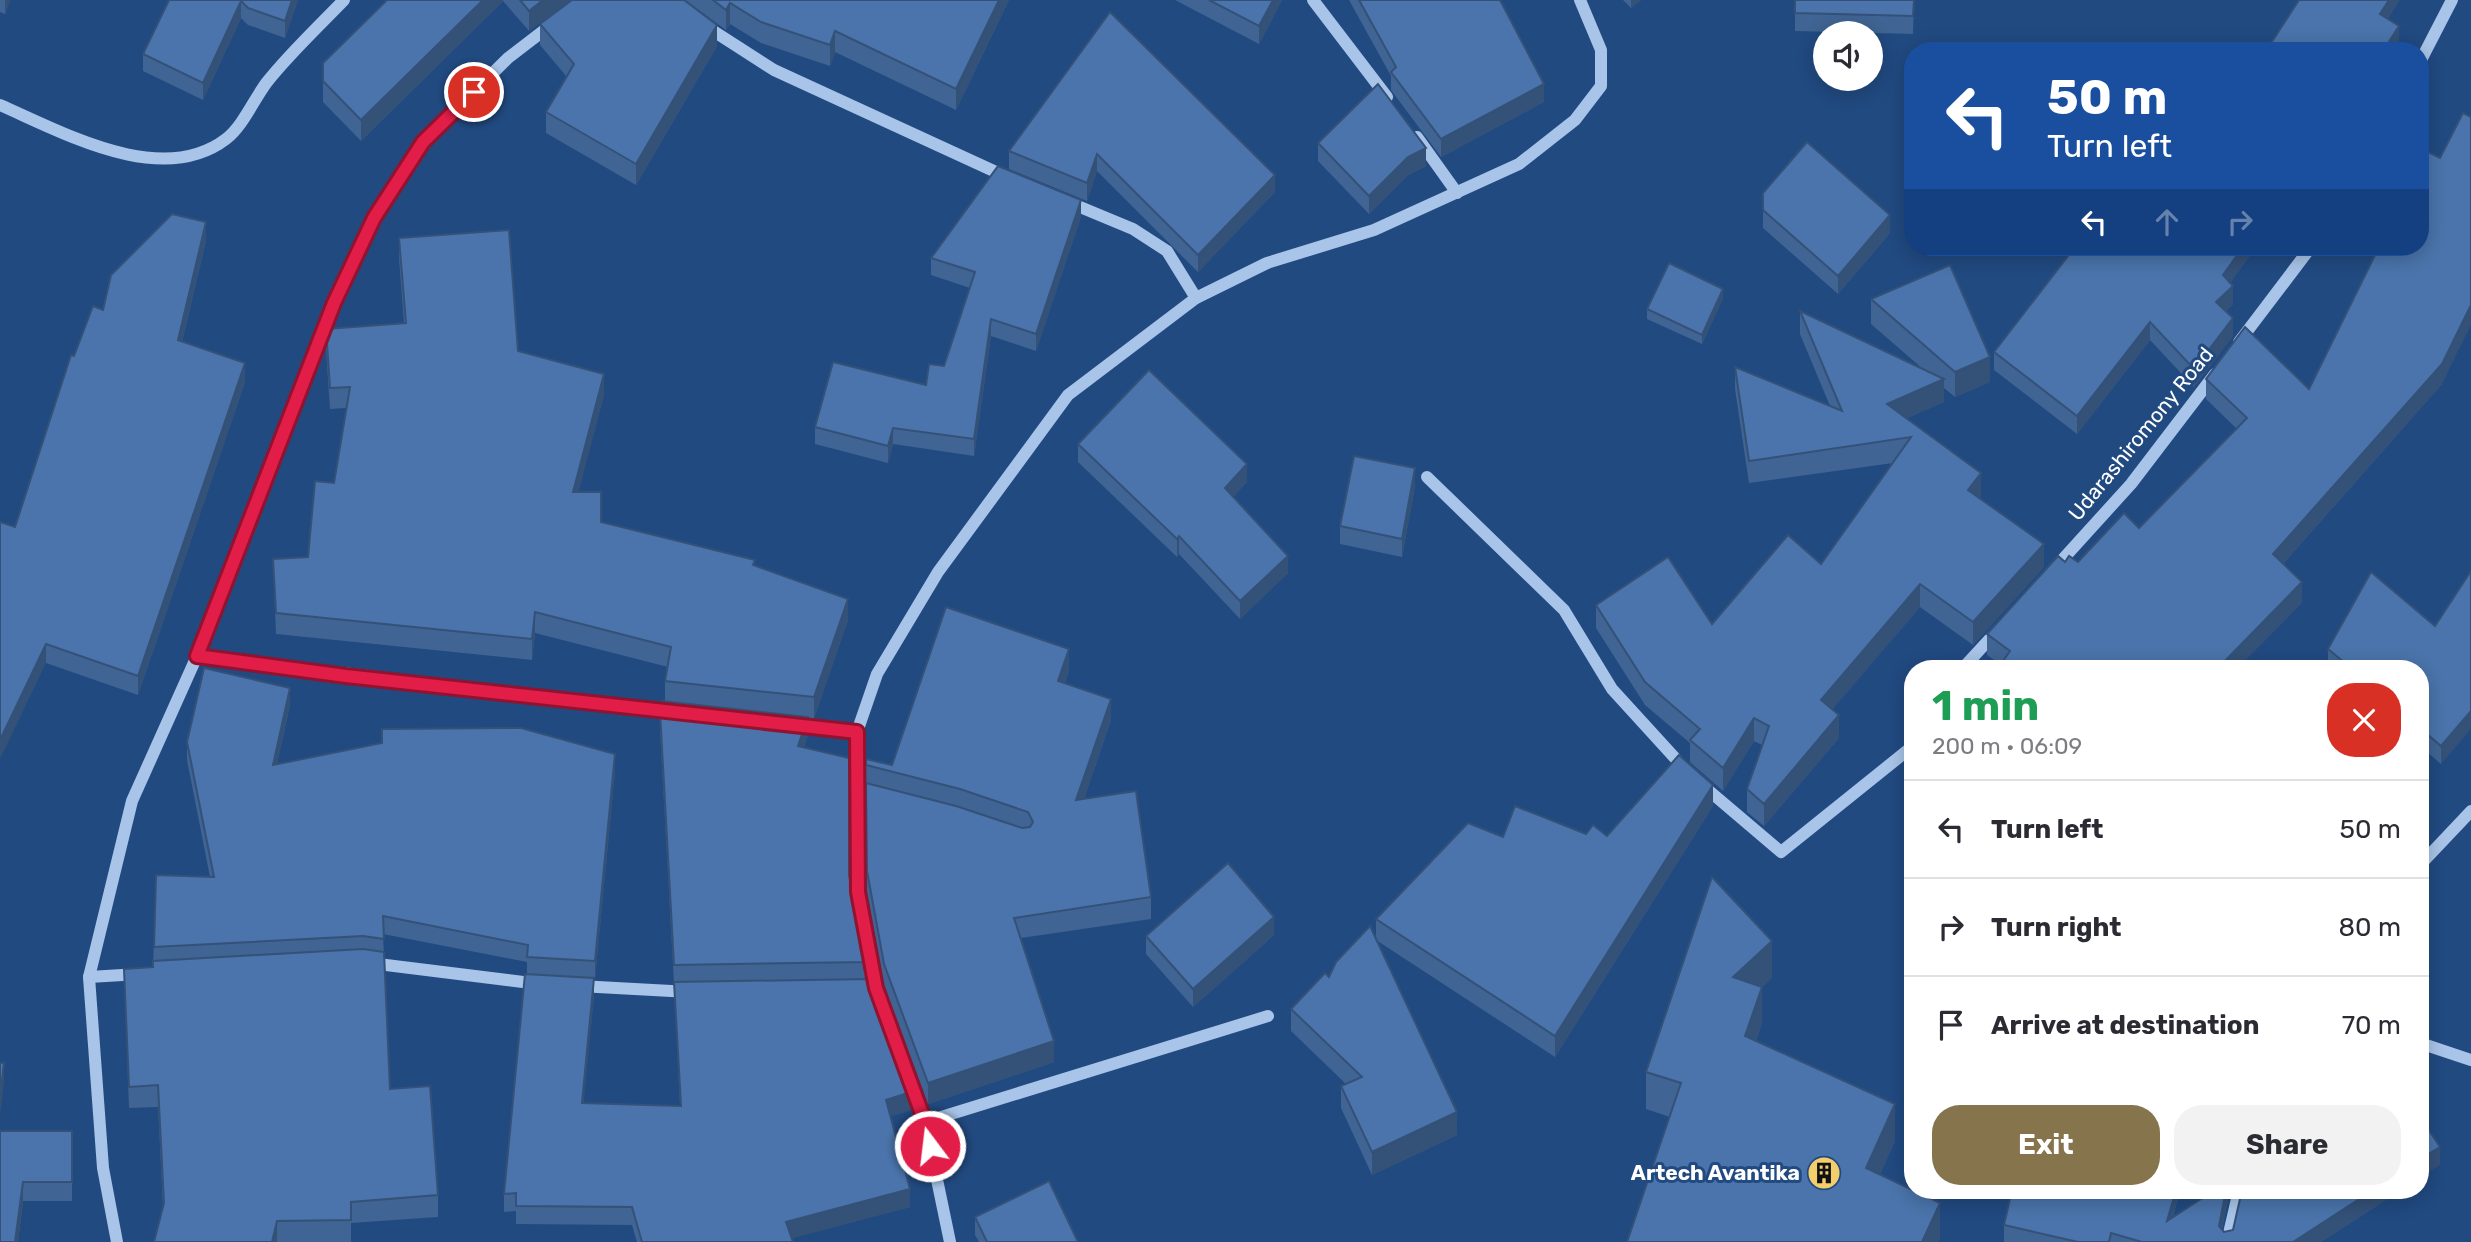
<!DOCTYPE html>
<html lang="en">
<head>
<meta charset="utf-8">
<style>
	:root { --surface:#fff; --page:#f2f2f3; --text:#2b2b33; --muted:#7c7c81; --line:#e1e1e2; --accent:#85744c }
	body { margin:0; font-family:Rubik,sans-serif; background:var(--page); color:var(--text); height:100vh; display:flex; flex-direction:column; font-size:26px; white-space:nowrap }
	* { box-sizing:border-box; margin:0 }
	p { font-size:23px; color:var(--muted) }
	.icon { flex:none; width:38px; height:38px; fill:none; stroke:currentColor; stroke-width:2; stroke-linecap:round; stroke-linejoin:round }
	.map { position:relative; flex:1; overflow:hidden }
	.side { position:absolute; left:1904px; top:660px; width:525px; height:539px; display:flex; flex-direction:column; background:var(--surface); border-radius:28px; box-shadow:0 4px 18px #0003 }
	.side>* { flex:none }
	.guide { position:absolute; left:1904px; top:42px; width:525px; height:214px; border-radius:28px; box-shadow:0 4px 18px #0003; background:#1a4fa0; color:#fff; overflow:hidden }
	.buttons { position:absolute; left:1813px; top:21px; display:grid; gap:14px }
	.buttons a { display:grid; place-items:center; width:70px; height:70px; border-radius:50%; background:var(--surface); box-shadow:0 4px 18px #0003; font-size:35px }
	.pin { position:absolute; display:grid; place-items:center; width:60px; height:60px; color:#fff; margin:-30px; border:4px solid #fff; border-radius:50%; box-shadow:0 2px 7px #0007 }
	.me { position:absolute; width:77px; margin:-38px; rotate:345deg; stroke-linejoin:round; filter:drop-shadow(0 0 5px #0008) }
	.turn { display:flex; align-items:center; gap:24px; height:147px; padding:0 28px; font-size:32px }
	.turn .icon { width:91px; height:91px; stroke-width:2.5 }
	.turn b { display:block; font-size:49px; line-height:60px }
	.lanes { display:flex; align-items:center; height:66px; padding:0 28px; background:#0003; justify-content:center; gap:35px; direction:ltr }
	.lanes .off { opacity:.35 }
	.round { display:grid; place-items:center; flex:none; width:74px; height:74px; border-radius:28px; background:var(--page) }
	.summary { display:flex; align-items:center; justify-content:space-between; height:119px; padding:0 28px }
	h1 { font-size:42px; font-weight:700; line-height:52px; color:#1e9e55 }
	.cta { display:flex; gap:14px; margin-top:auto; padding:14px 28px }
	.cta a { flex:1; height:80px; border-radius:28px; background:var(--accent); color:#fff; font-size:28px; font-weight:700; line-height:80px; text-align:center }
	.cta a+a { background:var(--page); color:var(--text) }
	ul { padding:0; list-style:none }
	li { display:flex; align-items:center; gap:21px; height:98px; padding:0 28px; border-top:2px solid var(--line) }
	li div { flex:1 }
	li b { display:block; font-size:26px }
	li em { font-style:normal }
	.map>svg:first-child { display:block }
	.lines { fill:none; stroke-linecap:round; stroke-linejoin:round }
	.minor { stroke:#a8c4e8; stroke-width:12 }
	.wall { fill:#406493 }
	.shaded-wall { fill:#345178 }
	.building { fill:#4a74ab; stroke:#345178; stroke-width:2 }
	.route-casing { stroke:#92132f; stroke-width:18 }
	.route { stroke:#e11d48; stroke-width:12 }
	.labels { text-anchor:middle; stroke-width:6; stroke-linejoin:round; paint-order:stroke }
	.street-label { font-size:21px; fill:#fff; stroke:#214a81 }
	.poi-label { font-size:21px; font-weight:bold; fill:#fff; stroke:#214a81; text-anchor:end }
</style>
</head>
<body>
<div class="map">
<svg width="2471" height="1242" viewBox="0 0 2471 1242">
	<rect width="100%" height="100%" fill="#214a81"/>
	<g class="lines">
		<g class="minor">
			<path d="M1313,0l74,97"/>
			<path d="M704,25l70,45 235,108"/>
			<path d="M2420,62l32,-62"/>
			<path d="M0,105c64,28 162,83 226,34 17,-13 28,-40 41,-57 23,-29 51,-55 77,-82"/>
			<path d="M1417,137l40,56"/>
			<path d="M1068,202l65,27 34,22 29,47"/>
			<path d="M2239,342l72,-95"/>
			<path d="M1427,477l137,133 48,79 73,80"/>
			<path d="M2053,570l78,-86 84,-110"/>
			<path d="M197,656l480,56"/>
			<path d="M1963,668l35,-38"/>
			<path d="M793,725l64,7 1,161 18,95 49,134 25,120"/>
			<path d="M857,732l20,-58 61,-102 130,-177 128,-97 71,-35 107,-33 145,-66 56,-44 26,-34v-36l-21,-50"/>
			<path d="M1701,784l80,68 132,-106"/>
			<path d="M2420,865l51,-54"/>
			<path d="M370,963l169,21"/>
			<path d="M89,977l50,-3"/>
			<path d="M579,986l111,6"/>
			<path d="M2420,1043l51,17"/>
			<path d="M925,1122l343,-106"/>
			<path d="M117,1242l-14,-74 -14,-191 43,-176 65,-145 137,-353 40,-86 49,-75 85,-84 43,-33"/>
			<path d="M2227,1242l12,-52"/>
		</g>
	</g>
	<g class="wall">
		<path d="M0,0h10l-5,14 -5,-2z"/>
		<path d="M169,0h129l-13,38 -37,-13 -7,-7 -38,82 -60,-29v-17z"/>
		<path d="M387,0h183l-41,31 -26,-30 -142,140 -38,-39v-39z"/>
		<path d="M685,0h324l-53,110 -121,-58 -5,14 -69,-23 -31,-19 -4,6z"/>
		<path d="M1175,0h107l-23,44z"/>
		<path d="M1349,0h151l44,102 -103,55 -50,-67v-14z"/>
		<path d="M1623,0h18l-10,8z"/>
		<path d="M1795,0h119l-1,34 -118,-3z"/>
		<path d="M1110,12l165,180 -77,80 -101,-101 -10,30 -78,-32v-18z"/>
		<path d="M540,24l177,22 -81,139 -90,-52v-21l21,-35 -27,-32z"/>
		<path d="M1318,143l108,23 -18,9 -39,39 -51,-53z"/>
		<path d="M1763,193l127,40 -52,61 -75,-66z"/>
		<path d="M1081,217l-45,134 -45,-15 -17,120 -81,-12 -5,19 -73,-19v-17l111,-42 18,-19 26,-78 -39,-13v-17z"/>
		<path d="M399,238l119,113 86,44 -26,97 23,30 154,43 93,55 -34,98h-6v17l-4,12 45,128 16,87v17l46,131 -20,6 19,91 -119,31 2,4h-156l-5,-17 -116,-1v-13l-12,1v-18l23,-220v-12l-144,-28 7,155 48,106v22l-87,6v19h-197l9,-36 -5,-99 -29,1 -5,-139 29,-2 3,-92 54,2 -23,-117v-18l103,-37 -13,59 338,7 -20,207h-1v18l-11,107 97,3 -6,-123 -14,-253v-18l5,-11v-20l3,-14 -133,-34 -3,27 -256,-26 -3,-75 35,-2 26,-74 12,-75 -16,1 -4,-59v-21l78,-6 -5,-64z"/>
		<path d="M206,241l-24,101 63,40 -107,313 -92,-32 -31,-136 59,-171z"/>
		<path d="M2070,247h186l-26,36 3,21 -7,7 7,25 -39,51 -44,-47 -73,94 -83,-64v-18l76,-99z"/>
		<path d="M1723,298l-21,46 -55,-25v-10z"/>
		<path d="M1871,299l119,83 -35,15 -11,-9v14l-37,16 74,78 -2,2 65,69 -71,78 -53,-38 -88,102 7,29 -75,88 -17,-14v-23l15,-44 -8,-4 -31,50 -33,-29v-19l-45,-38 -49,-77v-23l116,19 109,-60 72,-101 -144,20 -14,-94v-22l95,39 -30,-72v-23l124,59 -53,-46z"/>
		<path d="M2206,379l103,10 133,-5 -159,180 19,39 -301,62 -14,-10v-21l78,-72h13l61,-34 98,-99 -31,-30z"/>
		<path d="M1078,444l169,38 -14,15 55,76 -48,46 -61,-65 -2,3 -99,-95z"/>
		<path d="M1415,486l-13,71 -62,-13v-18z"/>
		<path d="M2471,571l-30,193 -21,-18v-78h-90l-2,-1v-18l107,-23z"/>
		<path d="M1069,670l-4,13 46,37 -27,79 67,98v22l-130,19 33,124 -126,42 -44,-118 -17,-94 -1,-133 26,6z"/>
		<path d="M1713,806l-158,251 -179,-117v-21l127,-82 83,-3 21,2z"/>
		<path d="M1274,935l-81,72 -47,-53v-18z"/>
		<path d="M1772,978l-10,9v36l-6,18 139,100 -15,33 60,65 -270,-122 -24,-8v-37z"/>
		<path d="M1291,1009l166,126 -85,40 -31,-67v-22l5,-2 -55,-53z"/>
		<path d="M0,1131h72v70h-49l-5,41h-18z"/>
		<path d="M2012,1190h168l-7,27 55,-27v10l-6,29 2,3 9,-2 9,-40h159l-80,52h-317v-17z"/>
		<path d="M975,1217l103,25h-99l-4,-7z"/>
	</g>
	<g class="shaded-wall">
		<path d="M5,0h5l-5,14z"/>
		<path d="M292,0h6l-13,38v-17z"/>
		<path d="M483,0h20v1l-142,140v-21z"/>
		<path d="M543,0h27l-41,31v-20z"/>
		<path d="M999,0h10l-53,110v-21z"/>
		<path d="M1273,0h9l-23,44v-18z"/>
		<path d="M1631,0h10l-10,8z"/>
		<path d="M2389,0h11l-20,32v-18z"/>
		<path d="M241,1v17l-38,82v-17z"/>
		<path d="M730,3v21l-4,6v-20z"/>
		<path d="M717,25v21l-81,139v-21z"/>
		<path d="M2399,26v18l-5,7h-11z"/>
		<path d="M835,31v21l-5,14v-21z"/>
		<path d="M1544,84v18l-103,55v-18z"/>
		<path d="M1426,148v18l-18,9 -39,39v-18l39,-39z"/>
		<path d="M1097,154v17l-10,30v-18z"/>
		<path d="M1275,175v17l-77,80v-17z"/>
		<path d="M1081,200v17l-45,134v-17z"/>
		<path d="M1890,215v18l-52,61v-18z"/>
		<path d="M206,222v19l-28,118v-19z"/>
		<path d="M2243,247h13l-33,46v-18z"/>
		<path d="M2233,286v18l-17,16v-18z"/>
		<path d="M1723,289v9l-21,46v-9z"/>
		<path d="M2471,305v20l-29,59 -169,191v-21z"/>
		<path d="M2233,318v18l-39,51v-18z"/>
		<path d="M991,319v17l-17,120v-17z"/>
		<path d="M2150,322v18l-73,94v-18z"/>
		<path d="M1990,357v25l-35,15v-25z"/>
		<path d="M245,363v19l-107,313v-19z"/>
		<path d="M604,374v21l-31,118v-21z"/>
		<path d="M1944,379v23l-57,25v-23z"/>
		<path d="M893,428v16l-5,19v-17z"/>
		<path d="M1247,464v18l-22,24v-18z"/>
		<path d="M1415,468v18l-13,71v-18z"/>
		<path d="M1981,473v23l-13,16v-22z"/>
		<path d="M1179,536v18l-2,3v-18z"/>
		<path d="M2044,544v23l-71,78v-23z"/>
		<path d="M1288,556v17l-48,46v-18z"/>
		<path d="M2302,582v21l-64,65h-20z"/>
		<path d="M1920,584v23l-99,116v-23z"/>
		<path d="M848,599v21l-34,98v-21z"/>
		<path d="M535,612v21l-3,27v-21z"/>
		<path d="M46,644v19l-46,96v-19z"/>
		<path d="M1069,649v21l-11,32v-21z"/>
		<path d="M290,688v17l-17,77v-17z"/>
		<path d="M1111,699v21l-35,102v-22z"/>
		<path d="M2471,711v18l-30,35v-18z"/>
		<path d="M1839,715v23l-75,88v-22z"/>
		<path d="M808,717v18l-10,29v-18z"/>
		<path d="M1754,718v23l-31,50v-23z"/>
		<path d="M615,754v17l-20,207v-17z"/>
		<path d="M1713,785v21l-158,251v-21z"/>
		<path d="M1274,917v18l-81,72v-18z"/>
		<path d="M1772,941v37l-10,9v36l-17,50 -12,-96z"/>
		<path d="M594,978v18l-12,125v-18z"/>
		<path d="M1054,1041v21l-126,42v-21z"/>
		<path d="M4,1063v19l-4,35v-19z"/>
		<path d="M911,1092v18l-25,8v-18z"/>
		<path d="M1895,1104v37l-29,64v-37z"/>
		<path d="M1457,1112v23l-85,40v-23z"/>
		<path d="M2440,1147v18l-20,12v-18z"/>
		<path d="M23,1182v19l-5,41h-3z"/>
		<path d="M910,1189v18l-124,33v-18z"/>
		<path d="M2176,1190h4l-13,49v-18z"/>
		<path d="M2226,1190h2v10l-9,42v-16z"/>
		<path d="M2373,1190h28l-80,52h-28z"/>
		<path d="M1940,1203v36l-1,3h-17z"/>
		<path d="M277,1221v21h-5z"/>
	</g>
	<g class="building">
		<path d="M169,0h123l-7,21 -37,-13 -7,-7 -38,82 -60,-29z"/>
		<path d="M387,0h96l-122,120 -38,-39v-18z"/>
		<path d="M520,0h23l-14,11z"/>
		<path d="M572,0h112l33,25 -81,139 -90,-52 28,-48 -34,-40z"/>
		<path d="M713,0h286l-43,89 -121,-58 -5,14 -69,-23 -31,-19 -4,7z"/>
		<path d="M1209,0h64l-14,26z"/>
		<path d="M1359,0h141l44,84 -103,55 -50,-67 5,-5z"/>
		<path d="M1795,0h119l-1,16 -118,-3z"/>
		<path d="M2299,0h90l-9,14 19,12 -16,25h-117z"/>
		<path d="M1110,12l165,163 -77,80 -101,-101 -10,29 -78,-32z"/>
		<path d="M1378,84l48,64 -18,9 -39,39 -51,-53z"/>
		<path d="M2463,113l8,4v188l-29,59 -169,190 29,28 -84,86h-220l12,-17 -23,-17 71,-78 7,6 4,-6 9,6 46,-49 15,15 108,-110 -41,-39 39,-52 64,62 70,-142h41v-83l6,-13 14,7z"/>
		<path d="M1807,142l83,73 -52,61 -75,-66v-17z"/>
		<path d="M998,166l83,34 -45,134 -45,-15 -17,120 -81,-11 -5,18 -73,-19 18,-65 93,23 3,-21 15,2 31,-94 -44,-14z"/>
		<path d="M172,214l34,8 -28,118 67,23 -107,313 -92,-32 -46,96v-218l15,5 56,-172 3,1 19,-50 10,4 8,-35z"/>
		<path d="M509,230l9,121 86,23 -31,118h28v30l154,38 -2,5 95,34 -34,98 -149,-16 6,-34 -136,-35 -3,27 -256,-26 -3,-54 35,-2 7,-76 19,2 16,-96 -20,1 -4,-59 80,-6 -7,-85z"/>
		<path d="M2075,247h168l-20,28 10,11 -17,16 17,16 -39,51 -44,-47 -73,94 -83,-64z"/>
		<path d="M1669,263l54,26 -21,46 -55,-26z"/>
		<path d="M1950,265l40,92 -35,15 -84,-73z"/>
		<path d="M1800,311l144,68 -57,25 94,69 -13,17 76,54 -71,78 -53,-38 -99,116 18,15 -75,89 -17,-15 22,-63 -15,-8 -31,50 -33,-28 10,-11 -55,-47 -49,-77 72,-48 44,67 76,-89 33,29 90,-127 -162,24 -14,-94 107,44z"/>
		<path d="M1149,370l98,94 -22,24 63,68 -48,45 -61,-65 -2,3 -99,-95z"/>
		<path d="M1354,456l61,12 -13,71 -62,-13z"/>
		<path d="M2471,571v140l-30,35 -21,-18v-60h-69l-23,-19 43,-77 64,54z"/>
		<path d="M946,607l123,42 -11,32 53,18 -35,101 60,-9 15,106 -137,21 40,123 -126,42 -44,-119 -17,-93 -1,-88 90,23 66,22 8,-1 3,-5 -5,-10 -68,-23 -94,-24v-6l26,6z"/>
		<path d="M204,668l86,20 -17,77 109,-22v-14l139,-1 94,26 -20,207 -68,-4 1,-12 -145,-29 1,23 -21,-3 -209,11 2,-72 58,2 -27,-135z"/>
		<path d="M662,701l146,16 -10,29 51,12v117l16,87 -191,3 -14,-253z"/>
		<path d="M1679,755l34,30 -158,251 -179,-117 92,-96 35,14 12,-31 71,28 7,-9 14,11z"/>
		<path d="M1228,863l46,54 -81,72 -47,-53z"/>
		<path d="M1712,877l60,64 -39,36 29,10 -17,49 150,68 -29,64 74,35 -18,39h-295l54,-159 -35,-11z"/>
		<path d="M1370,926l87,186 -85,40 -31,-66 21,-9 -71,-68 34,-36 4,4 7,-15z"/>
		<path d="M363,949l21,3 6,137 40,-3 8,109 -87,7v18l-74,1 -5,21h-118l10,-39 -6,-118 -29,2 -5,-118 29,-2v-6z"/>
		<path d="M525,974l69,4 -12,125 99,3 -7,-124 196,-3 41,113 -25,8 24,89 -124,33 7,20h-151l-10,-35 -116,-1v-13l-12,1z"/>
		<path d="M0,1063h4l-4,35z"/>
		<path d="M2420,1117l20,30 -20,12z"/>
		<path d="M0,1131h72v51h-49l-8,60h-15z"/>
		<path d="M1049,1181l29,61h-91l-12,-25z"/>
		<path d="M2012,1190h164l-9,31 48,-31h11l-7,36 5,6 9,-2 9,-40h131l-80,52h-151l-31,-9 -2,9h-31l-74,-17z"/>
	</g>
	<g class="lines">
		<defs>
			<path id="route" d="M474,92l-51,50 -49,76 -40,85 -137,353 149,20 511,56 1,160 18,96 49,134 5,24"/>
		</defs>
		<use href="#route" class="route-casing"/>
		<use href="#route" class="route"/>
	</g>
	<defs>
		<symbol id="building-disc" viewBox="-11 -11 22 22"><circle r="9.5" fill="#f4ce6a" stroke="#214a81"/><path d="M-4-6H4V6H1V3H-1V6H-4ZM-2.5-4.3h1.7v1.8h-1.7ZM.8-4.3h1.7v1.8H.8ZM-2.5-1h1.7V.8h-1.7ZM.8-1h1.7V.8H.8Z" fill="#111"/></symbol>
	</defs>
	<g fill-rule="evenodd">
		<use href="#building-disc" x="1805" y="1154" width="38" height="38"/>
	</g>
	<g class="labels">
		<g class="street-label">
			<text transform="translate(2141 434) rotate(-51)" y="7">Udarashiromony Road</text>
		</g>
		<g class="poi-label">
			<text x="1800" y="1180">Artech Avantika</text>
		</g>
	</g>
</svg>
<div class="buttons">
<a><svg class="icon" aria-label="sound" viewBox="0 0 24 24"><path d="M4 9h4l5-4v14l-5-4H4zM17 9q2 3 0 6"/></svg></a>
</div>
<div class="pin" style="left:474px;top:92px;background:#d93025"><svg class="icon" aria-label="arrive" viewBox="0 0 24 24"><path d="M6 21V4h12l-3 4 3 4H6"/></svg></div>
<svg class="me" style="left:930px;top:1146px" viewBox="-20 -20 40 40"><circle r="17" fill="#e11d48" stroke="#fff" stroke-width="3"/><path d="M0-11L8 9 0 5-8 9z" fill="#fff"/></svg>
<div class="guide">
<div class="turn"><svg class="icon" aria-label="left" viewBox="0 0 24 24"><path d="M17 20v-9H6M10 6l-5 5 5 5"/></svg><div><b>50 m</b>Turn left</div></div>
<div class="lanes"><svg class="icon" aria-label="left" viewBox="0 0 24 24"><path d="M17 20v-9H6M10 6l-5 5 5 5"/></svg><svg class="icon off" aria-label="ahead" viewBox="0 0 24 24"><path d="M12 20V5M6 11l6-6 6 6"/></svg><svg class="icon off" aria-label="right" viewBox="0 0 24 24"><path d="M7 20v-9h11M14 6l5 5-5 5"/></svg></div>
</div>
<section class="side">
<div class="summary"><div><h1>1 min</h1><p>200 m · 06:09</p></div><a class="round" style="background:#d93025;color:#fff"><svg class="icon" aria-label="close" viewBox="0 0 24 24"><path d="M6 6l12 12M18 6L6 18"/></svg></a></div>
<ul>
<li><svg class="icon" aria-label="left" viewBox="0 0 24 24"><path d="M17 20v-9H6M10 6l-5 5 5 5"/></svg><div><b>Turn left</b></div><em>50 m</em></li>
<li><svg class="icon" aria-label="right" viewBox="0 0 24 24"><path d="M7 20v-9h11M14 6l5 5-5 5"/></svg><div><b>Turn right</b></div><em>80 m</em></li>
<li><svg class="icon" aria-label="arrive" viewBox="0 0 24 24"><path d="M6 21V4h12l-3 4 3 4H6"/></svg><div><b>Arrive at destination</b></div><em>70 m</em></li>
</ul>
<div class="cta"><a>Exit</a><a>Share</a></div>
</section>
</div>
</body>
</html>
